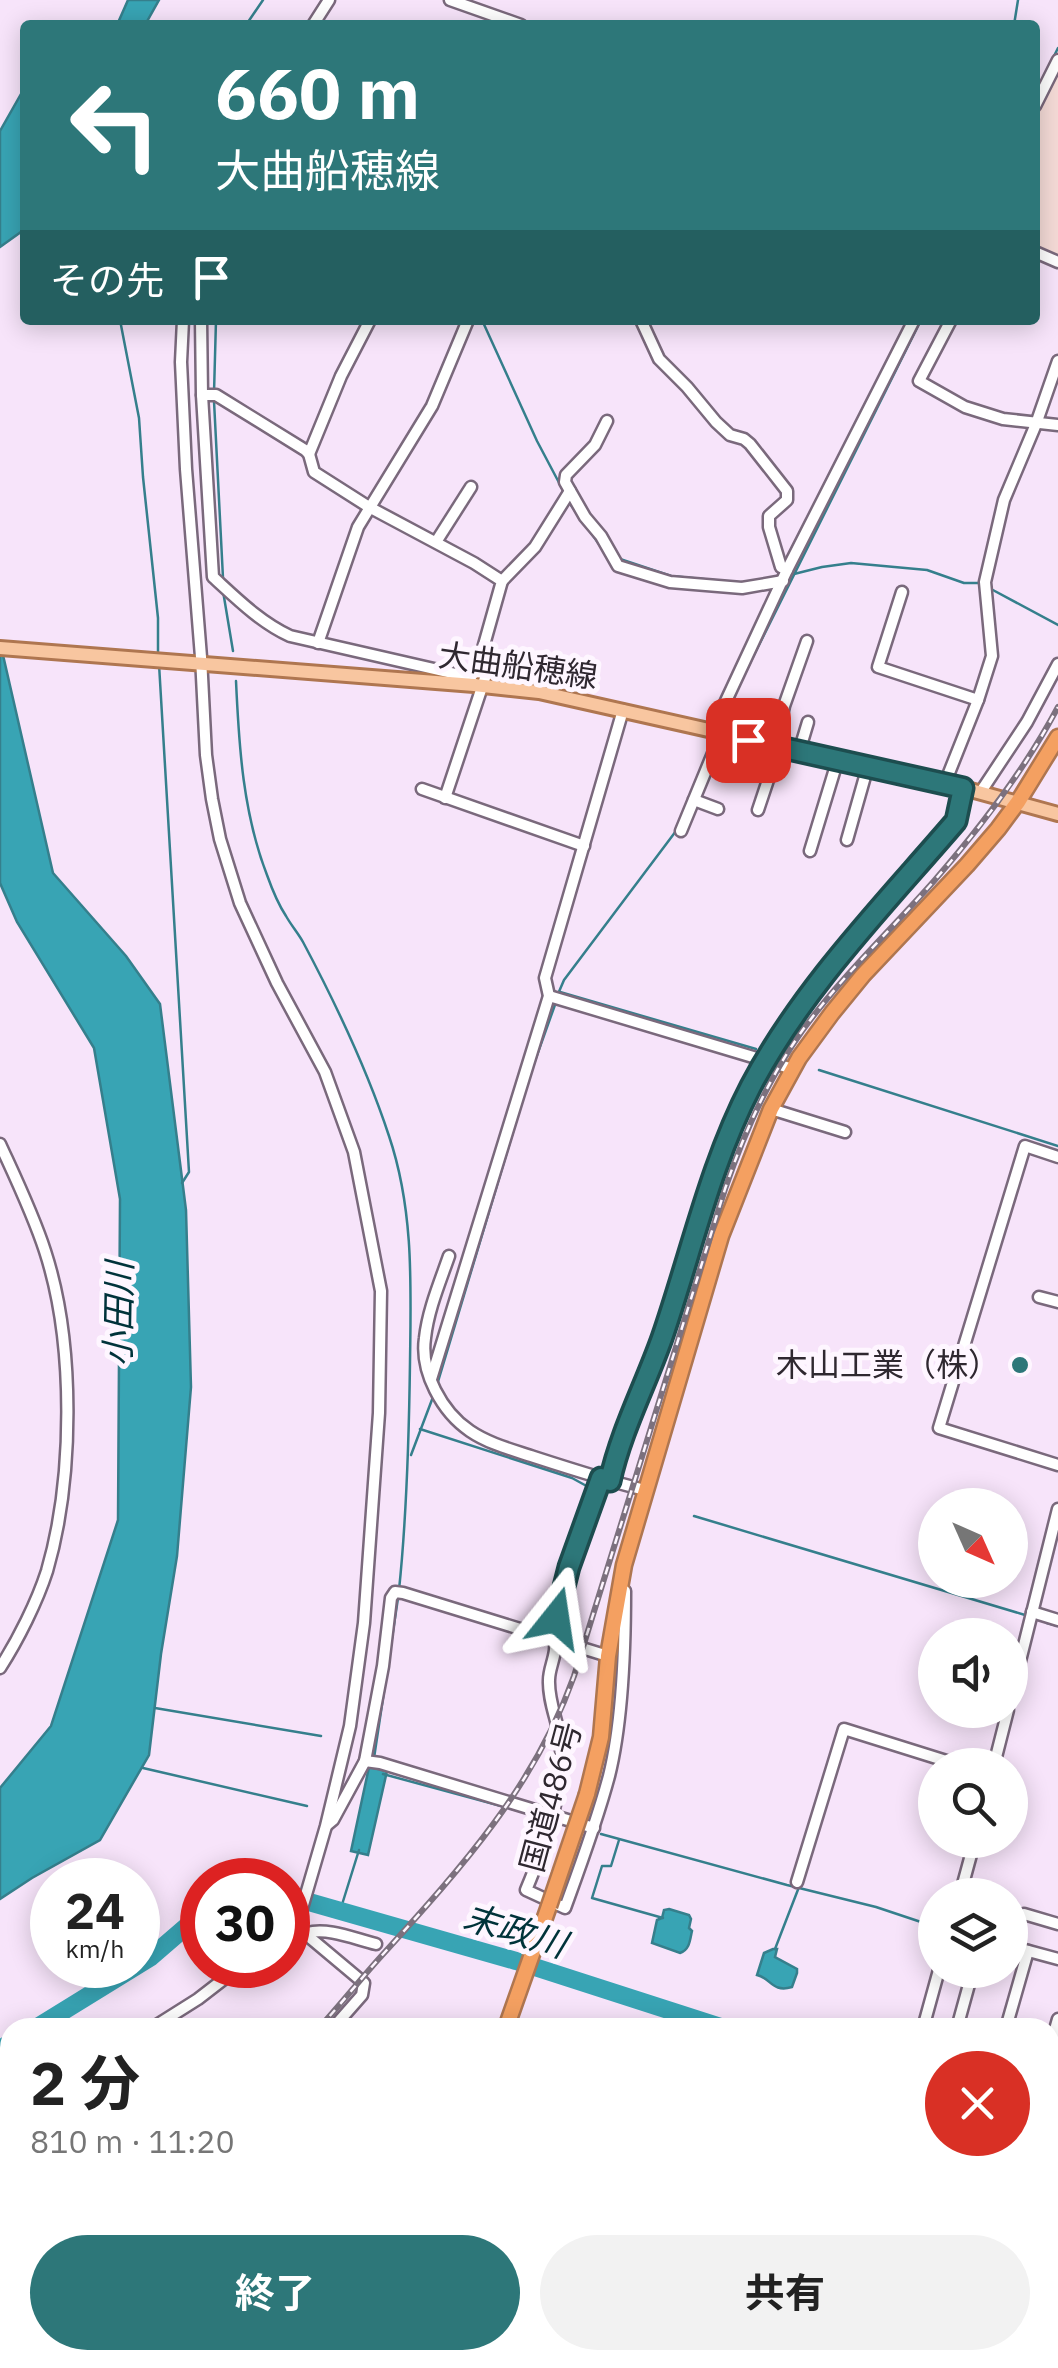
<!DOCTYPE html>
<html lang="ja">
<head>
<meta charset="utf-8">
<style>
	:root { --surface:#fff; --page:#f2f2f2; --text:#222; --muted:#767676; --accent:#2d7779 }
	body { margin:0; font-family:"IBM Plex Sans","Noto Sans JP",sans-serif; background:var(--page); color:var(--text); height:100vh; display:flex; flex-direction:column; font-size:38px; white-space:nowrap }
	* { box-sizing:border-box; margin:0 }
	p { font-size:32px; color:var(--muted) }
	.icon { flex:none; width:55px; height:55px; fill:none; stroke:currentColor; stroke-width:2; stroke-linecap:round; stroke-linejoin:round }
	.map { position:relative; flex:1; overflow:hidden }
	.details { position:absolute; left:0px; top:2018px; width:1060px; height:352px; display:flex; flex-direction:column; background:var(--surface); border-radius:30px 30px 0 0; box-shadow:0 5px 25px #0003 }
	.details>* { flex:none }
	.guide { position:absolute; left:20px; top:20px; width:1020px; height:305px; border-radius:10px; box-shadow:0 5px 25px #0003; background:#2d7779; color:#fff; overflow:hidden }
	.needle { width:65px; rotate:135deg }
	.controls { position:absolute; left:918px; top:1488px; display:grid; gap:20px }
	.controls a { display:grid; place-items:center; width:110px; height:110px; border-radius:50%; background:var(--surface); box-shadow:0 5px 25px #0003; font-size:50px }
	.speed { position:absolute; left:30px; top:1858px; display:flex; gap:20px; font-size:50px; font-weight:700; text-align:center }
	.speed>* { display:grid; place-content:center; width:130px; height:130px; border-radius:50%; background:var(--surface); box-shadow:0 5px 25px #0003; line-height:1 }
	.speed small { font-size:25px; font-weight:400 }
	.speed .limit { border:15px solid #d22; background:#fff; color:#111 }
	.pin { position:absolute; display:grid; place-items:center; width:85px; height:85px; color:#fff; margin:-42px; border-radius:20px; box-shadow:0 5px 15px #0006 }
	.me { position:absolute; width:110px; margin:-55px; rotate:15deg; stroke-linejoin:round; filter:drop-shadow(0 0 8px #0008) }
	.turn { display:flex; align-items:center; gap:35px; height:210px; padding:0 30px; font-size:45px }
	.turn .icon { width:130px; height:130px; stroke-width:2.5 }
	.turn b { display:block; font-size:70px; line-height:85px }
	.then { display:flex; align-items:center; height:95px; padding:0 30px; background:#0003; gap:20px; font-size:38px }
	.round { display:grid; place-items:center; flex:none; width:105px; height:105px; border-radius:52px; background:var(--page) }
	.head { display:flex; align-items:center; justify-content:space-between; height:170px; padding:0 30px }
	h1 { font-size:60px; font-weight:700; line-height:75px }
	.action { display:flex; gap:20px; margin-top:auto; padding:20px 30px }
	.action a { flex:1; height:115px; border-radius:60px; background:var(--accent); color:#fff; font-size:40px; font-weight:700; line-height:115px; text-align:center }
	.action a+a { background:var(--page); color:var(--text) }
	.map>svg:first-child { display:block }
	.education { fill:#f5dbd7 }
	.green { fill:#a2d3a9 }
	.water { fill:#38a4b4; stroke:#357f8c; stroke-width:2.5 }
	.lines { fill:none; stroke-linecap:round; stroke-linejoin:round }
	.stream { stroke:#357f8c; stroke-width:2.5 }
	.river { stroke:#38a4b4; stroke-width:18 }
	.minor-casing { stroke:#7a697c; stroke-width:15 }
	.major-casing { stroke:#af7650; stroke-width:18 }
	.highway-casing { stroke:#af7650; stroke-width:19 }
	.minor { stroke:#fff; stroke-width:10 }
	.major { stroke:#f8c6a0; stroke-width:12 }
	.highway { stroke:#f4a061; stroke-width:14 }
	.rail-casing { stroke:#7c717e; stroke-width:6 }
	.rail { stroke:#fef6ff; stroke-width:2.5; stroke-dasharray:8; stroke-linecap:butt }
	.highway-bridge-casing { stroke:#af7650; stroke-width:19; stroke-linecap:butt }
	.highway-bridge { stroke:#f4a061; stroke-width:14 }
	.route-casing { stroke:#1d4d4f; stroke-width:25 }
	.route { stroke:#2d7779; stroke-width:18 }
	.poi-dot { fill:#2d7779; stroke:#fef6ff; stroke-width:4 }
	.labels { text-anchor:middle; stroke-width:10; stroke-linejoin:round; paint-order:stroke }
	.street-label { font-size:32px; fill:#2f2830; stroke:#fef6ff }
	.poi-label { font-size:32px; fill:#2f2830; stroke:#fef6ff; text-anchor:end }
	.water-label { font-size:35px; font-style:italic; fill:#00333a; stroke:#fef6ff }
</style>
</head>
<body>
<div class="map">
<svg width="1058" height="2368" viewBox="0 0 1058 2368">
	<rect width="100%" height="100%" fill="#f7e4fa"/>
	<path class="education" d="M1058,68v189l-23,-9v-135z"/>
	<path class="green" d="M10,2178v137l-10,-3v-132z"/>
	<g class="water">
		<path d="M128,0h31l-14,25h-28z"/>
		<path d="M25,87v142l-25,18v-116z"/>
		<path d="M0,642l53,231 73,83 34,48 26,206 5,177 -14,169 -16,98 -12,101 -49,85 -68,38 -32,21v-111l51,-62 67,-206 2,-321 -26,-151 -77,-126 -17,-39z"/>
		<path d="M369,1767l18,4 -19,84 -17,-4z"/>
		<path d="M669,1909l20,6 2,4 -2,9 3,3c-2,8 -2,19 -12,22l-28,-10 5,-23 5,-2 2,-8z"/>
		<path d="M773,1949h4l-2,8 22,12v4l-5,14c-20,6 -21,-9 -35,-12l7,-22z"/>
	</g>
	<g class="lines">
		<g class="stream">
			<path d="M246,25l17,-25"/>
			<path d="M1014,25l4,-25"/>
			<path d="M1035,94l23,-46"/>
			<path d="M120,320l19,98 4,59 15,141v38"/>
			<path d="M482,320l55,121 28,53"/>
			<path d="M214,393l2,-73"/>
			<path d="M214,401l9,177"/>
			<path d="M568,501l36,50"/>
			<path d="M620,559l51,17 73,7"/>
			<path d="M790,575l32,-8 29,-4 76,7 37,13h16"/>
			<path d="M991,589l67,36"/>
			<path d="M223,591l10,60"/>
			<path d="M159,664l30,508 -7,11"/>
			<path d="M236,681c3,66 7,132 31,194 5,14 11,29 19,41 5,9 12,17 17,26 33,62 64,127 86,194 25,74 22,150 21,226 -1,76 -3,152 -11,228"/>
			<path d="M741,681l180,-361"/>
			<path d="M560,992l196,57"/>
			<path d="M558,994l6,-14 112,-149"/>
			<path d="M819,1070l239,76"/>
			<path d="M437,1385l94,-313 25,-70"/>
			<path d="M420,1429l152,49 20,11"/>
			<path d="M411,1455l22,-58"/>
			<path d="M694,1516l331,99"/>
			<path d="M1047,1623l11,3"/>
			<path d="M155,1708l166,28"/>
			<path d="M374,1758l24,-160"/>
			<path d="M143,1768l164,38"/>
			<path d="M383,1774l158,43"/>
			<path d="M601,1834l186,51 89,22 48,16"/>
			<path d="M619,1840l-8,26h-9l-10,32 71,20"/>
			<path d="M340,1911l19,-61"/>
			<path d="M775,1949l24,-62"/>
			<path d="M0,2160l10,-4"/>
			<path d="M1050,2270l8,2"/>
			<path d="M764,2360l21,8"/>
		</g>
		<g class="river">
			<path d="M288,1896l228,65 208,67"/>
			<path d="M36,2028l115,-71 51,-44"/>
			<path d="M0,2049l10,-6"/>
			<path d="M1050,2111l8,-1"/>
		</g>
		<defs>
			<g id="minor">
				<path d="M450,0l71,25"/>
				<path d="M313,25l16,-25"/>
				<path d="M1035,106l23,-46"/>
				<path d="M1035,252l23,10"/>
				<path d="M183,320l-2,42 5,107 15,188 5,98 6,44 8,40 20,64 37,80 48,89 29,80 27,139 -2,122 -15,210 -14,103 -24,100 -28,96 -10,10"/>
				<path d="M201,320l1,75 11,182c24,22 47,45 77,59l179,41 5,8"/>
				<path d="M641,320l18,39 28,28 29,35 14,13 14,4 6,5 37,47v9l-18,16v11l12,40 6,3 -75,161"/>
				<path d="M951,320l-32,61 46,26 38,12 55,6"/>
				<path d="M202,395h14l89,55 4,4 5,18 55,35 105,56 28,18 -20,71 4,23 -41,123"/>
				<path d="M607,421l-12,24 -29,30 -1,7 20,35 16,19 17,30 52,16 72,6 41,-7"/>
				<path d="M309,454l32,-78 29,-56"/>
				<path d="M436,542l35,-55"/>
				<path d="M787,570l127,-250"/>
				<path d="M502,581l33,-34 35,-56"/>
				<path d="M902,592l-24,75 100,33"/>
				<path d="M318,643l40,-116 74,-121 36,-86"/>
				<path d="M776,746l8,-40 23,-65"/>
				<path d="M799,752l9,-30"/>
				<path d="M945,783l33,-83 14,-44 -7,-74 19,-82 32,-76 22,-63"/>
				<path d="M422,789l162,57"/>
				<path d="M980,793l47,-71 31,-58"/>
				<path d="M694,800l24,9"/>
				<path d="M758,810l21,-63"/>
				<path d="M681,831l40,-97"/>
				<path d="M847,840l21,-74"/>
				<path d="M810,851l28,-92"/>
				<path d="M549,996l244,73"/>
				<path d="M771,1109l74,23"/>
				<path d="M0,1144c16,35 33,70 45,107 30,92 29,227 2,320 -10,31 -29,69 -47,97"/>
				<path d="M1058,1157l-33,-11 -86,282 119,37"/>
				<path d="M449,1256c-9,26 -21,54 -24,82 -5,34 17,74 45,93 19,13 43,19 64,26 37,12 74,24 111,33"/>
				<path d="M1039,1297l19,5"/>
				<path d="M431,1379l118,-383 -4,-18 78,-268"/>
				<path d="M601,1479c-15,42 -40,95 -45,140 -1,10 0,20 -1,31 -1,10 -6,20 -6,30 -1,24 11,45 12,68 2,48 -17,99 -35,142l39,18c16,-44 32,-87 44,-132 14,-56 16,-127 16,-185"/>
				<path d="M610,1481c11,-50 35,-95 52,-143 29,-84 48,-173 89,-252 52,-99 133,-181 205,-265l7,-33"/>
				<path d="M1032,1612l26,8"/>
				<path d="M1010,1701l48,-192"/>
				<path d="M365,1761l15,2 214,65"/>
				<path d="M994,1765l14,-55"/>
				<path d="M327,1825l6,-5 32,-59 18,-95 8,-68 4,-6 8,1 205,63"/>
				<path d="M797,1882l47,-153 115,36"/>
				<path d="M960,1895l15,-55"/>
				<path d="M1024,1914l34,10"/>
				<path d="M296,1926l68,57 -2,12 -29,33"/>
				<path d="M307,1933c21,-6 48,6 69,11"/>
				<path d="M1010,1946l48,13"/>
				<path d="M152,2028l46,-29 44,-34"/>
				<path d="M923,2028l16,-58"/>
				<path d="M957,2028l16,-58"/>
				<path d="M1006,2028l22,-77"/>
				<path d="M1050,2047l8,-28"/>
				<path d="M1050,2089h8"/>
				<path d="M0,2116l10,-5"/>
				<path d="M1050,2132h8"/>
				<path d="M0,2175l10,-1"/>
				<path d="M1050,2278l8,2"/>
				<path d="M0,2320l10,3"/>
				<path d="M120,2360l28,8"/>
				<path d="M678,2360l18,8"/>
				<path d="M10,2368l10,-8"/>
				<path d="M184,2368l3,-8"/>
				<path d="M508,2368l2,-8"/>
				<path d="M533,2368l2,-8"/>
				<path d="M583,2368l2,-8"/>
				<path d="M828,2368l2,-8"/>
				<path d="M895,2368l2,-8"/>
				<path d="M922,2368l2,-8"/>
				<path d="M959,2368l2,-8"/>
				<path d="M1003,2368l2,-8"/>
			</g>
			<path id="major" d="M0,648l474,37 65,7 406,91 113,31"/>
			<g id="highway">
				<path d="M587,1794l14,-57 7,-81 16,-91 97,-329 50,-127 28,-51 33,-45 31,-38 104,-110 31,-36 20,-27 40,-65"/>
				<path d="M506,2028l43,-122"/>
				<path d="M378,2368l3,-8"/>
			</g>
		</defs>
		<use href="#minor" class="minor-casing"/>
		<use href="#major" class="major-casing"/>
		<use href="#highway" class="highway-casing"/>
		<use href="#minor" class="minor"/>
		<use href="#major" class="major"/>
		<use href="#highway" class="highway"/>
		<defs>
			<g id="rail">
				<path d="M319,2028c23,-25 43,-51 66,-76 77,-85 150,-166 189,-276l151,-487c19,-56 43,-110 77,-158 39,-54 88,-100 132,-150 47,-54 90,-110 124,-174"/>
				<path d="M0,2361l10,-8"/>
			</g>
		</defs>
		<use href="#rail" class="rail-casing"/>
		<use href="#rail" class="rail"/>
		<defs>
			<path id="highway-bridge" d="M549,1906l38,-112"/>
		</defs>
		<use href="#highway-bridge" class="highway-bridge-casing"/>
		<use href="#highway-bridge" class="highway-bridge"/>
	</g>
	<g class="lines">
		<defs>
			<path id="route" d="M556,1618l13,-51 32,-89 9,3c11,-50 35,-95 52,-143 29,-84 48,-173 89,-252 52,-99 133,-181 205,-265l7,-33 -215,-48"/>
		</defs>
		<use href="#route" class="route-casing"/>
		<use href="#route" class="route"/>
	</g>
	<circle class="poi-dot" cx="1020" cy="1365" r="10"/>
	<g class="labels">
		<g class="street-label">
			<text transform="translate(518 666) rotate(8)" y="11">大曲船穂線</text>
			<text transform="translate(551 1797) rotate(-75)" y="11">国道486号</text>
		</g>
		<g class="poi-label">
			<text x="1000" y="1376">木山工業（株）</text>
		</g>
		<g class="water-label">
			<text transform="translate(119 1314) rotate(-89)" y="12">小田川</text>
			<text transform="translate(515 1931) rotate(17)" y="12">末政川</text>
		</g>
	</g>
</svg>
<div class="controls">
<a><svg class="needle" viewBox="-14 -14 28 28"><path d="M0-13l5 13h-10z" fill="#e53935"/><path d="M0 13l5-13h-10z" fill="#767676"/></svg></a>
<a><svg class="icon" aria-label="sound" viewBox="0 0 24 24"><path d="M4 9h4l5-4v14l-5-4H4zM17 9q2 3 0 6"/></svg></a>
<a><svg class="icon" aria-label="search" viewBox="0 0 24 24"><circle cx="10" cy="10" r="6"/><path d="M15 15l6 6"/></svg></a>
<a><svg class="icon" aria-label="layers" viewBox="0 0 24 24"><path d="M12 4l9 5-9 5-9-5zM3 14l9 5 9-5"/></svg></a>
</div>
<div class="speed"><div>24<small>km/h</small></div><div class="limit">30</div></div>
<div class="pin" style="left:748px;top:740px;background:#d93025"><svg class="icon" aria-label="arrive" viewBox="0 0 24 24"><path d="M6 21V4h12l-3 4 3 4H6"/></svg></div>
<svg class="me" style="left:556px;top:1618px" viewBox="-20 -20 40 40"><path d="M0-17L14 15 0 8-14 15z" fill="#2d7779" stroke="#fff" stroke-width="4"/></svg>
<div class="guide">
<div class="turn"><svg class="icon" aria-label="left" viewBox="0 0 24 24"><path d="M17 20v-9H6M10 6l-5 5 5 5"/></svg><div><b>660 m</b>大曲船穂線</div></div>
<div class="then">その先<svg class="icon" aria-label="arrive" viewBox="0 0 24 24"><path d="M6 21V4h12l-3 4 3 4H6"/></svg></div>
</div>
<section class="details">
<div class="head"><div><h1>2 分</h1><p>810 m · 11:20</p></div><a class="round" style="background:#d93025;color:#fff"><svg class="icon" aria-label="close" viewBox="0 0 24 24"><path d="M6 6l12 12M18 6L6 18"/></svg></a></div>
<div class="action"><a>終了</a><a>共有</a></div>
</section>
</div>
</body>
</html>
